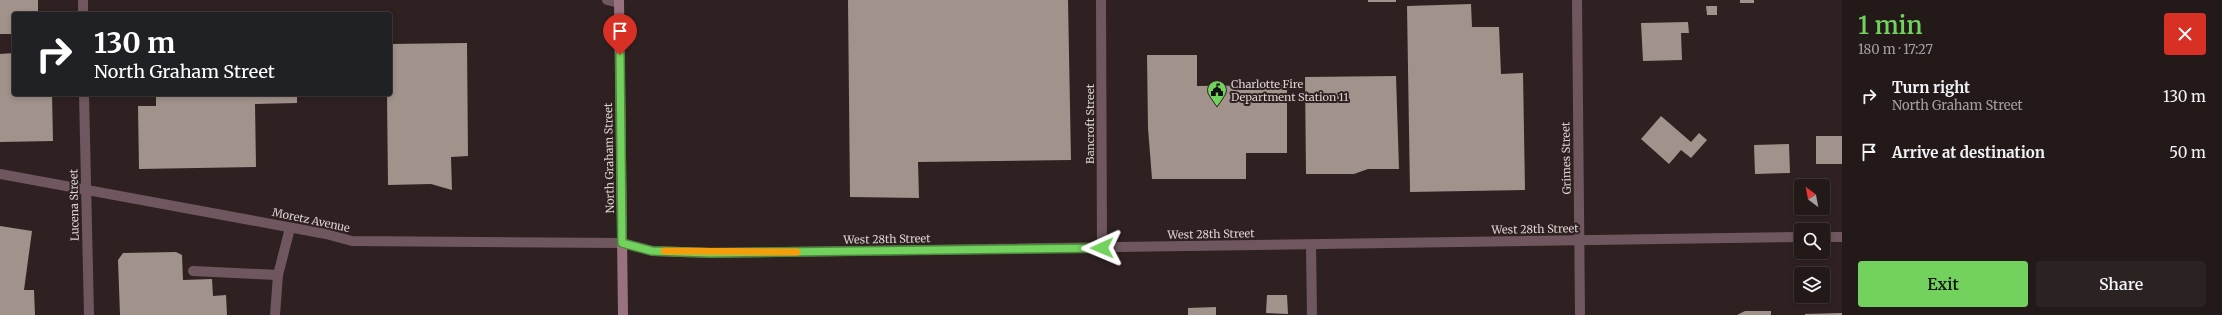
<!DOCTYPE html>
<html lang="en">
<head>
<meta charset="utf-8">
<style>
	:root { --surface:#231919; --page:#2b2222; --text:#f1f3f6; --muted:#a3a0a2; --line:#403838; --accent:#73d25d }
	body { margin:0; font-family:Merriweather,serif; background:var(--page); color:var(--text); height:100vh; display:flex; flex-direction:column; font-size:15px; white-space:nowrap }
	* { box-sizing:border-box; margin:0 }
	p { font-size:13px; color:var(--muted) }
	.icon { flex:none; width:22px; height:22px; fill:none; stroke:currentColor; stroke-width:2; stroke-linecap:round; stroke-linejoin:round }
	.map { position:relative; flex:1; overflow:hidden }
	.side { display:flex; flex-direction:column; background:var(--surface); width:380px }
	.side>* { flex:none }
	.top-card { position:absolute; left:12px; top:12px; width:380px; height:84px; border-radius:4px; box-shadow:0 2px 6px #0003,0 0 0 1px var(--line); background:#202124; color:#fff; overflow:hidden }
	.needle { width:26px; rotate:328deg }
	.controls { position:absolute; left:1794px; top:179px; display:grid; gap:8px }
	.controls a { display:grid; place-items:center; width:36px; height:36px; border-radius:4px; background:var(--surface); box-shadow:0 2px 6px #0003,0 0 0 1px var(--line); font-size:20px }
	.pin { position:absolute; display:grid; place-items:center; width:34px; height:34px; color:#fff; margin:-41px -17px; border-radius:50% 50% 50% 0; rotate:-45deg; box-shadow:0 0 4px #0007 }
	.pin .icon { rotate:45deg }
	.me { position:absolute; width:44px; margin:-22px; rotate:269deg; stroke-linejoin:round; filter:drop-shadow(0 0 3px #0008) }
	.turn { display:flex; align-items:center; gap:14px; height:84px; padding:0 16px; font-size:18px }
	.turn .icon { width:52px; height:52px; stroke-width:2.5 }
	.turn b { display:block; font-size:28px; line-height:34px }
	.round { display:grid; place-items:center; flex:none; width:42px; height:42px; border-radius:4px; background:var(--page) }
	.overview { display:flex; align-items:center; justify-content:space-between; height:68px; padding:0 16px }
	h1 { font-size:24px; font-weight:600; line-height:30px; color:var(--accent) }
	.primary-button { display:flex; gap:8px; margin-top:auto; padding:8px 16px }
	.primary-button a { flex:1; height:46px; border-radius:4px; background:var(--accent); color:#111; font-size:16px; font-weight:600; line-height:46px; text-align:center }
	.primary-button a+a { background:var(--page); color:var(--text) }
	ul { padding:0; list-style:none }
	li { display:flex; align-items:center; gap:12px; height:56px; padding:0 16px }
	li div { flex:1 }
	li b { display:block; font-size:15px }
	li em { font-style:normal }
	main { display:flex; flex:1; min-height:0 }
	.map>svg:first-child { display:block }
	.building { fill:#a1928b }
	.lines { fill:none; stroke-linecap:round; stroke-linejoin:round }
	.lane { stroke:#70575f; stroke-width:10 }
	.street { stroke:#70575f; stroke-width:10 }
	.secondary { stroke:#9a727f; stroke-width:10 }
	.route-casing { stroke:#4b883c; stroke-width:10 }
	.route { stroke:#73d25d; stroke-width:7 }
	.slow { stroke:#f59e0b; stroke-width:7 }
	.labels { text-anchor:middle; stroke-width:4; stroke-linejoin:round; paint-order:stroke }
	.poi-label { font-size:11px; fill:#dbd2d1; stroke:#2f2121; text-anchor:start }
	.street-label { font-size:11px; fill:#dbd2d1; stroke:#2f2121 }
</style>
</head>
<body>
<main>
<div class="map">
<svg width="1842" height="315" viewBox="0 0 1842 315">
	<rect width="100%" height="100%" fill="#2f2121"/>
	<g class="building">
		<path d="M0,0h38v14h-24v20h-14z"/>
		<path d="M848,0h220l3,160 -153,2 1,36 -69,-1z"/>
		<rect x="1368" y="0" width="28" height="2"/>
		<rect x="1740" y="0" width="14" height="3"/>
		<path d="M1471,4l1,23h27l2,47 22,-1 2,117 -115,2 -3,-186z"/>
		<path d="M1706,6h11v9h-10z"/>
		<path d="M1688,22l1,11h-8l1,27 -39,1 -2,-38z"/>
		<path d="M467,43l1,113 -17,1 1,33 -21,-6 -43,1 -1,-91h3v-50z"/>
		<path d="M14,53v41h38l1,47 -53,1v-88z"/>
		<path d="M1147,55h50v31l90,-1v68h-41v26h-94l-4,-51z"/>
		<path d="M1396,76l3,93h-31l-14,5h-48l-1,-97z"/>
		<path d="M156,94h141v9l-42,1 1,63 -117,2 -1,-63h18z"/>
		<path d="M1661,116l30,26 8,-9 8,7 -16,18 -10,-8 -12,14 -28,-25z"/>
		<rect x="1816" y="136" width="26" height="28"/>
		<path d="M1789,144l1,29 -35,1 -1,-29z"/>
		<path d="M0,226l32,5 -8,59h10l1,25h-35z"/>
		<path d="M176,252l6,3 1,25 29,-1 1,17 13,-1 1,20h-107l-2,-55 5,-7z"/>
		<path d="M1267,295h20l1,19 -22,-1z"/>
		<path d="M1216,307v8h-28v-7z"/>
		<path d="M1745,311h26v4h-34z"/>
		<path d="M1842,313v2h-37v-1z"/>
	</g>
	<g class="lines">
		<g class="lane">
			<path d="M607,0l12,3"/>
			<path d="M1311,245l1,70"/>
			<path d="M193,271l85,4"/>
			<path d="M275,315l3,-40 12,-47"/>
		</g>
		<g class="street">
			<path d="M83,0v14"/>
			<path d="M1101,0l1,248"/>
			<path d="M1577,0l3,315"/>
			<path d="M84,94l5,221"/>
			<path d="M0,174l326,60 26,7 270,2 31,8 57,2 1091,-16"/>
			<path d="M1823,237h19"/>
		</g>
		<path class="secondary" d="M619,0l4,315"/>
	</g>
	<g class="lines">
		<defs>
			<path id="route" d="M620,55l2,188 30,8 58,2 392,-5"/>
		</defs>
		<use href="#route" class="route-casing"/>
		<use href="#route" class="route"/>
		<path class="slow" d="M664,251l133,1"/>
	</g>
	<defs>
		<symbol id="civic-pin" viewBox="-11 -11 22 30"><path d="M0 17L-7.5 6A9.5 9.5 0 1 1 7.5 6Z" fill="#73d25d" stroke="#2f2121"/><path d="M-.6-6.5H3V-4.5H.6V-3L4-1V1h2V6H-6V1h2V-1L-.6-3ZM-1.2 2.5V6h2.4V2.5Z" fill="#111"/></symbol>
	</defs>
	<g fill-rule="evenodd">
		<use href="#civic-pin" x="1206" y="79" width="22" height="30"/>
	</g>
	<g class="labels">
		<g class="poi-label">
			<text x="1231" y="88">Charlotte Fire<tspan x="1231" dy="13">Department Station 11</tspan></text>
		</g>
		<g class="street-label">
			<text transform="translate(1090 124) rotate(-90)" y="4">Bancroft Street</text>
			<text transform="translate(609 158) rotate(-91)" y="4">North Graham Street</text>
			<text transform="translate(1566 158) rotate(-91)" y="4">Grimes Street</text>
			<text transform="translate(74 205) rotate(-91)" y="4">Lucena Street</text>
			<text transform="translate(311 220) rotate(12)" y="4">Moretz Avenue</text>
			<text transform="translate(1535 229) rotate(-1)" y="4">West 28th Street</text>
			<text transform="translate(1211 234) rotate(-1)" y="4">West 28th Street</text>
			<text transform="translate(887 239) rotate(-1)" y="4">West 28th Street</text>
		</g>
	</g>
</svg>
<div class="controls">
<a><svg class="needle" viewBox="-14 -14 28 28"><path d="M0-13l5 13h-10z" fill="#e53935"/><path d="M0 13l5-13h-10z" fill="#a3a0a2"/></svg></a>
<a><svg class="icon" aria-label="search" viewBox="0 0 24 24"><circle cx="10" cy="10" r="6"/><path d="M15 15l6 6"/></svg></a>
<a><svg class="icon" aria-label="layers" viewBox="0 0 24 24"><path d="M12 4l9 5-9 5-9-5zM3 14l9 5 9-5"/></svg></a>
</div>
<div class="pin" style="left:620px;top:55px;background:#d93025"><svg class="icon" aria-label="arrive" viewBox="0 0 24 24"><path d="M6 21V4h12l-3 4 3 4H6"/></svg></div>
<svg class="me" style="left:1102px;top:248px" viewBox="-20 -20 40 40"><path d="M0-17L14 15 0 8-14 15z" fill="#73d25d" stroke="#fff" stroke-width="4"/></svg>
<div class="top-card">
<div class="turn"><svg class="icon" aria-label="right" viewBox="0 0 24 24"><path d="M7 20v-9h11M14 6l5 5-5 5"/></svg><div><b>130 m</b>North Graham Street</div></div>
</div>
</div>
<section class="side">
<div class="overview"><div><h1>1 min</h1><p>180 m · 17:27</p></div><a class="round" style="background:#d93025;color:#fff"><svg class="icon" aria-label="close" viewBox="0 0 24 24"><path d="M6 6l12 12M18 6L6 18"/></svg></a></div>
<ul>
<li><svg class="icon" aria-label="right" viewBox="0 0 24 24"><path d="M7 20v-9h11M14 6l5 5-5 5"/></svg><div><b>Turn right</b><p>North Graham Street</p></div><em>130 m</em></li>
<li><svg class="icon" aria-label="arrive" viewBox="0 0 24 24"><path d="M6 21V4h12l-3 4 3 4H6"/></svg><div><b>Arrive at destination</b></div><em>50 m</em></li>
</ul>
<div class="primary-button"><a>Exit</a><a>Share</a></div>
</section>
</main>
</body>
</html>
